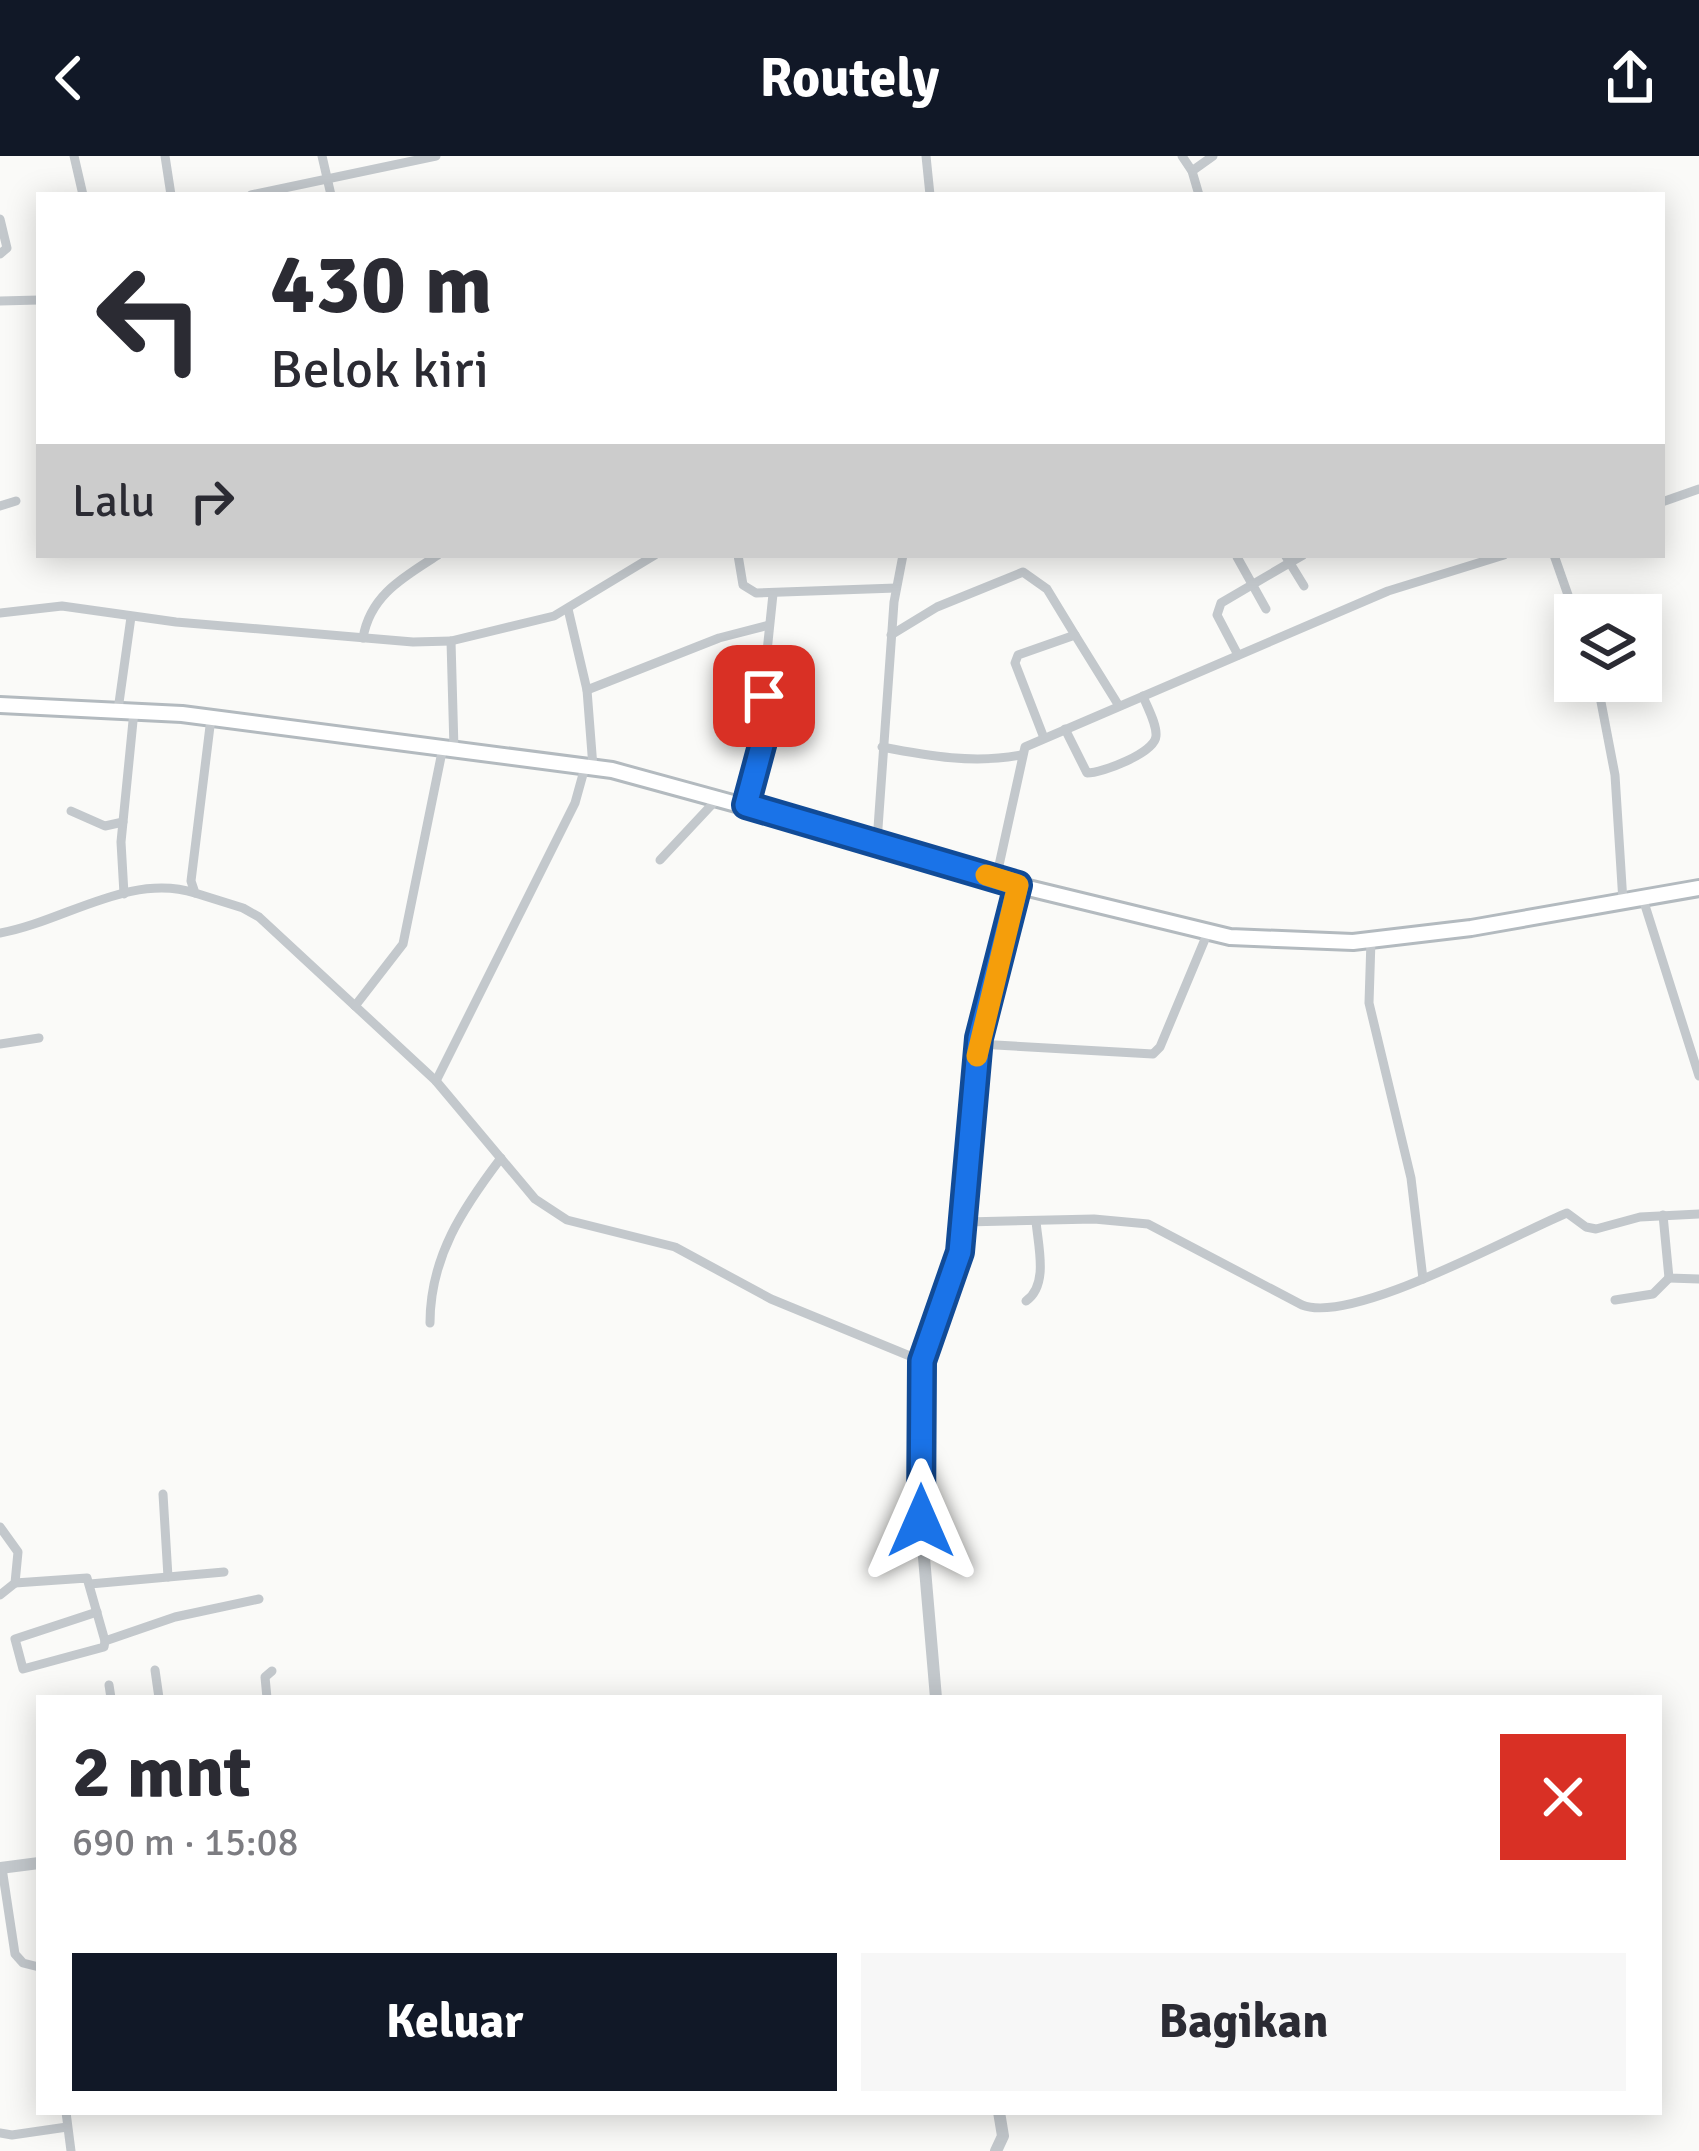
<!DOCTYPE html>
<html lang="id">
<head>
<meta charset="utf-8">
<style>
	:root { --surface:#fff; --page:#f7f7f7; --text:#2b2b33; --muted:#7c7c81; --accent:#111827 }
	body { margin:0; font-family:Signika,sans-serif; background:var(--page); color:var(--text); height:100vh; display:flex; flex-direction:column; font-size:45px; white-space:nowrap }
	* { box-sizing:border-box; margin:0 }
	p { font-size:39px; color:var(--muted) }
	.icon { flex:none; width:66px; height:66px; fill:none; stroke:currentColor; stroke-width:2; stroke-linecap:round; stroke-linejoin:round }
	.map { position:relative; flex:1; overflow:hidden }
	.side { position:absolute; left:36px; top:1539px; width:1626px; height:420px; display:flex; flex-direction:column; background:var(--surface); border-radius:0px; box-shadow:0 6px 30px #0003 }
	.side>* { flex:none }
	.banner { position:absolute; left:36px; top:36px; width:1629px; height:366px; border-radius:0px; box-shadow:0 6px 30px #0003; background:#fff; color:var(--text); overflow:hidden }
	.controls { position:absolute; left:1554px; top:438px; display:grid; gap:24px }
	.controls a { display:grid; place-items:center; width:108px; height:108px; border-radius:0px; background:var(--surface); box-shadow:0 6px 30px #0003; font-size:60px }
	.pin { position:absolute; display:grid; place-items:center; width:102px; height:102px; color:#fff; margin:-51px; border-radius:24px; box-shadow:0 6px 18px #0006 }
	.me { position:absolute; width:132px; margin:-66px; rotate:0deg; stroke-linejoin:round; filter:drop-shadow(0 0 9px #0008) }
	.turn { display:flex; align-items:center; gap:42px; height:252px; padding:0 36px; font-size:54px }
	.turn .icon { width:156px; height:156px; stroke-width:2.5 }
	.turn b { display:block; font-size:84px; line-height:102px }
	.then { display:flex; align-items:center; height:114px; padding:0 36px; background:#0003; gap:24px; font-size:45px }
	.round { display:grid; place-items:center; flex:none; width:126px; height:126px; border-radius:0px; background:var(--page) }
	.summary { display:flex; align-items:center; justify-content:space-between; height:204px; padding:0 36px }
	h1 { font-size:72px; font-weight:700; line-height:90px }
	.action { display:flex; gap:24px; margin-top:auto; padding:24px 36px }
	.action a { flex:1; height:138px; border-radius:0px; background:var(--accent); color:#fff; font-size:48px; font-weight:700; line-height:138px; text-align:center }
	.action a+a { background:var(--page); color:var(--text) }
	header { display:flex; justify-content:space-between; align-items:center; height:156px; padding:0 36px; background:var(--accent); color:#fff; font-size:54px; font-weight:700 }
	.map>svg:first-child { display:block }
	.lines { fill:none; stroke-linecap:round; stroke-linejoin:round }
	.secondary-casing { stroke:#b3babf; stroke-width:20 }
	.minor { stroke:#c3c8cc; stroke-width:9 }
	.tertiary { stroke:#c3c8cc; stroke-width:12 }
	.secondary { stroke:#fff; stroke-width:14 }
	.route-casing { stroke:#114b97; stroke-width:30 }
	.route { stroke:#1a73e8; stroke-width:21 }
	.slow { stroke:#f59e0b; stroke-width:21 }
</style>
</head>
<body>
<header><svg class="icon" aria-label="back" viewBox="0 0 24 24"><path d="M15 5l-7 7 7 7"/></svg>Routely<svg class="icon" aria-label="share" viewBox="0 0 24 24"><path d="M12 15V3M7 8l5-5 5 5M5 13v7h14v-7"/></svg></header>
<div class="map">
<svg width="1699" height="1995" viewBox="0 0 1699 1995">
	<rect width="100%" height="100%" fill="#fafaf8"/>
	<g class="lines">
		<defs>
			<path id="secondary" d="M0,549l182,9 430,56 274,75 138,42 206,50 123,5 118,-14 228,-40"/>
		</defs>
		<use href="#secondary" class="secondary-casing"/>
		<g class="minor">
			<path d="M74,0l9,39"/>
			<path d="M165,0l6,39"/>
			<path d="M322,0l9,39"/>
			<path d="M926,0l4,39"/>
			<path d="M1182,0l10,15 7,24"/>
			<path d="M1192,15l21,-15"/>
			<path d="M251,39l185,-39"/>
			<path d="M0,63l7,29 -7,6"/>
			<path d="M0,145l39,-1"/>
			<path d="M1662,346l37,-13"/>
			<path d="M0,350l16,-5"/>
			<path d="M738,399l5,30 13,8 140,-5"/>
			<path d="M1285,399l19,31"/>
			<path d="M1554,399l21,60"/>
			<path d="M1237,401l29,52"/>
			<path d="M568,453l19,81 6,77"/>
			<path d="M0,457l62,-7 114,16 237,20 38,-1 103,-25 101,-61"/>
			<path d="M891,479l46,-28 86,-35 24,17 28,46"/>
			<path d="M363,482c7,-43 41,-61 75,-83"/>
			<path d="M451,485l3,108"/>
			<path d="M1238,499l-21,-40 4,-12 82,-48"/>
			<path d="M1597,525l18,94 8,127"/>
			<path d="M587,534l132,-52 50,-13"/>
			<path d="M118,554l13,-93"/>
			<path d="M211,562l-20,163 4,12 48,15 16,9 177,164 99,118 32,21 108,27 96,52 151,62"/>
			<path d="M1065,573l22,44c15,0 68,-20 69,-37 1,-12 -9,-29 -13,-40"/>
			<path d="M1044,582l-29,-75 3,-8 57,-20 44,71"/>
			<path d="M882,591c47,9 92,17 139,8"/>
			<path d="M747,649l24,-93 -8,-22 10,-96"/>
			<path d="M71,655l34,15 18,-4"/>
			<path d="M877,686l17,-240 9,-47"/>
			<path d="M660,704l59,-63"/>
			<path d="M996,723l29,-132 363,-156 116,-36"/>
			<path d="M124,738l-3,-52 13,-131"/>
			<path d="M1643,743l56,177"/>
			<path d="M0,777c63,-11 130,-61 195,-40"/>
			<path d="M1371,784l-2,63 42,175 12,101"/>
			<path d="M355,850l48,-62 40,-197"/>
			<path d="M0,888l39,-6"/>
			<path d="M978,888l175,10 7,-7 48,-115"/>
			<path d="M436,925l139,-278 10,-36"/>
			<path d="M1663,1059l6,63 30,1"/>
			<path d="M965,1066l129,-3 54,5 154,81c51,20 211,-70 265,-92l19,14 10,2 44,-12 59,-3"/>
			<path d="M1615,1144l38,-6 16,-16"/>
			<path d="M1026,1145c23,-16 12,-55 10,-80"/>
			<path d="M430,1167c0,-66 33,-115 71,-165"/>
			<path d="M163,1338l5,83"/>
			<path d="M0,1371l18,25 -3,31 -15,12"/>
			<path d="M15,1427l72,-5 18,63"/>
			<path d="M90,1428l134,-12"/>
			<path d="M97,1456l-82,27 8,30 81,-22 1,-6 70,-24 84,-18"/>
			<path d="M155,1514l4,28"/>
			<path d="M109,1529l2,13"/>
			<path d="M267,1542l-2,-21 7,-6"/>
			<path d="M2,1712l13,86 8,9 16,4"/>
			<path d="M66,1956l5,39"/>
			<path d="M0,1977l12,2 55,-8"/>
		</g>
		<g class="tertiary">
			<path d="M936,1542l-14,-164v-173l38,-109 19,-214 39,-153"/>
			<path d="M0,1712l39,-5"/>
			<path d="M996,1995l7,-15 -4,-24"/>
		</g>
		<use href="#secondary" class="secondary"/>
	</g>
	<g class="lines">
		<defs>
			<path id="route" d="M764,540l7,16 -25,93 272,80 -39,153 -19,214 -38,109 -1,160"/>
		</defs>
		<use href="#route" class="route-casing"/>
		<use href="#route" class="route"/>
		<path class="slow" d="M977,900l41,-171 -32,-10"/>
	</g>
</svg>
<div class="controls">
<a><svg class="icon" aria-label="layers" viewBox="0 0 24 24"><path d="M12 4l9 5-9 5-9-5zM3 14l9 5 9-5"/></svg></a>
</div>
<div class="pin" style="left:764px;top:540px;background:#d93025"><svg class="icon" aria-label="arrive" viewBox="0 0 24 24"><path d="M6 21V4h12l-3 4 3 4H6"/></svg></div>
<svg class="me" style="left:921px;top:1365px" viewBox="-20 -20 40 40"><path d="M0-17L14 15 0 8-14 15z" fill="#1a73e8" stroke="#fff" stroke-width="4"/></svg>
<div class="banner">
<div class="turn"><svg class="icon" aria-label="left" viewBox="0 0 24 24"><path d="M17 20v-9H6M10 6l-5 5 5 5"/></svg><div><b>430 m</b>Belok kiri</div></div>
<div class="then">Lalu<svg class="icon" aria-label="right" viewBox="0 0 24 24"><path d="M7 20v-9h11M14 6l5 5-5 5"/></svg></div>
</div>
<section class="side">
<div class="summary"><div><h1>2 mnt</h1><p>690 m · 15:08</p></div><a class="round" style="background:#d93025;color:#fff"><svg class="icon" aria-label="close" viewBox="0 0 24 24"><path d="M6 6l12 12M18 6L6 18"/></svg></a></div>
<div class="action"><a>Keluar</a><a>Bagikan</a></div>
</section>
</div>
</body>
</html>
